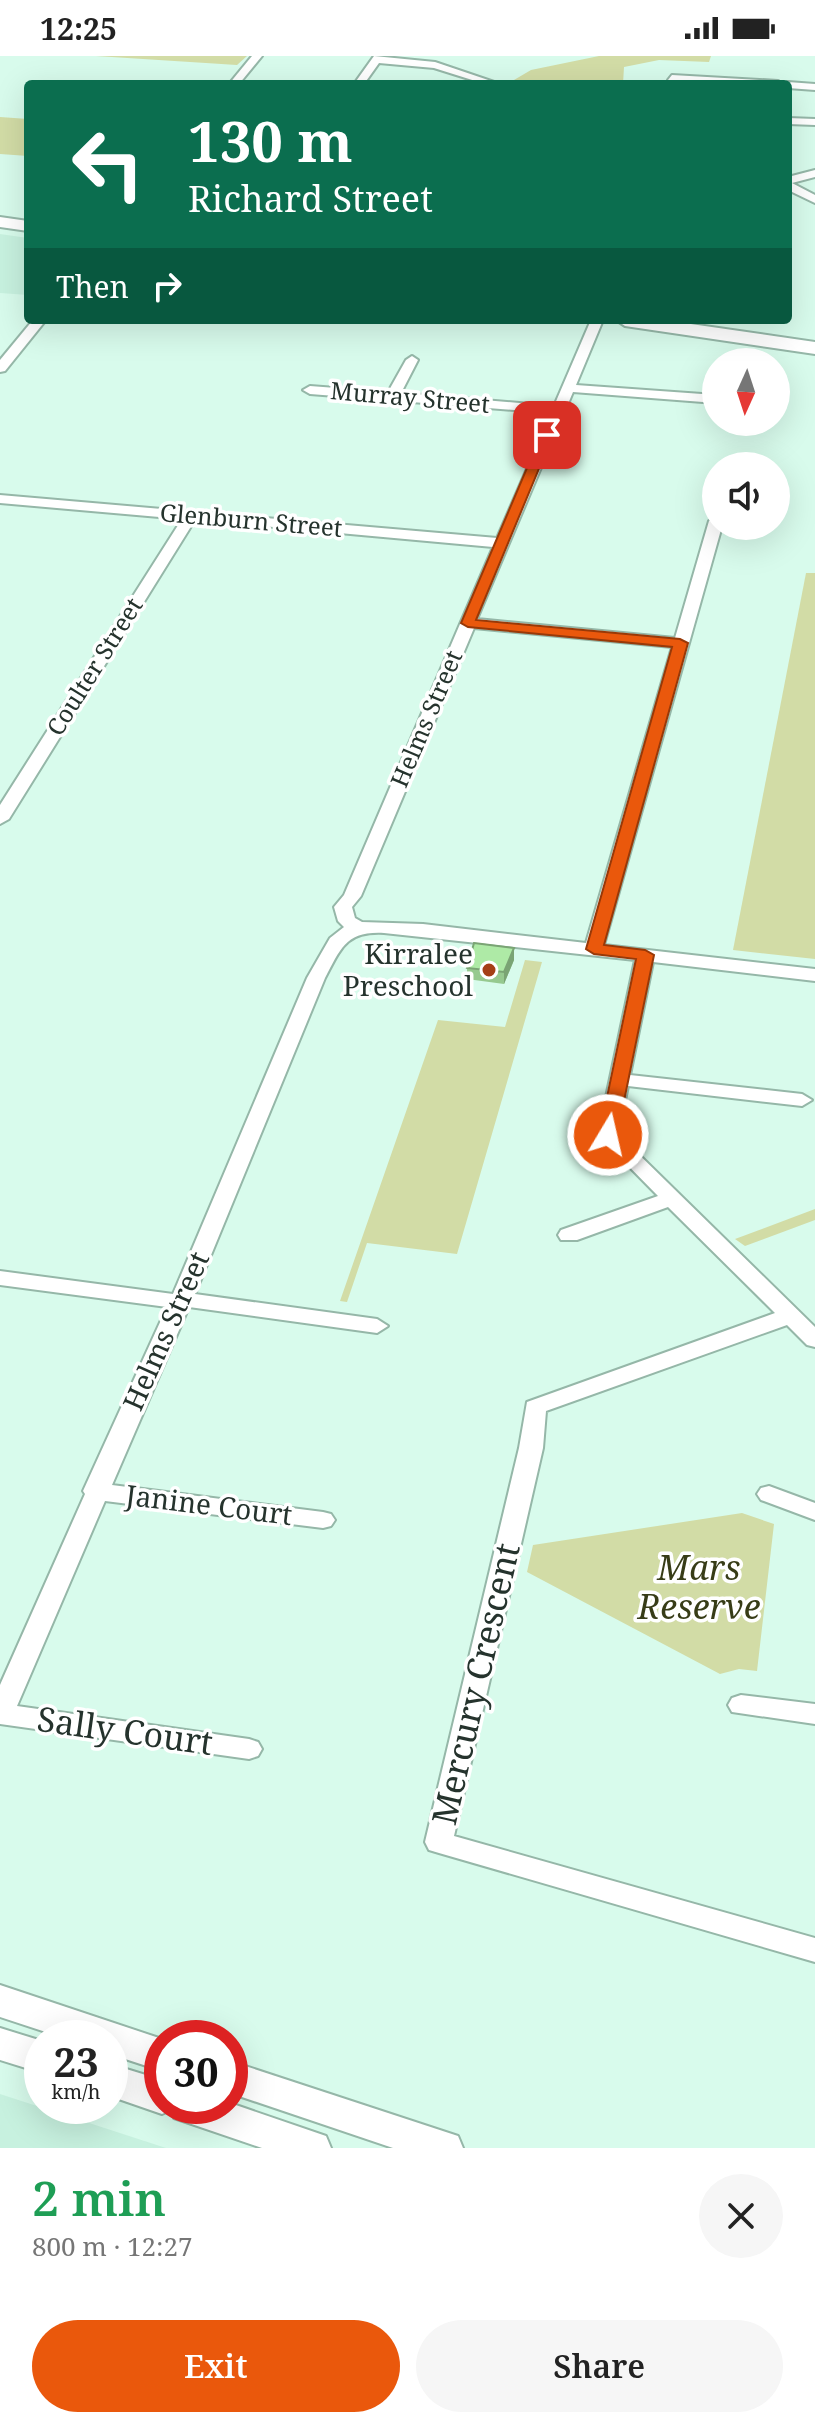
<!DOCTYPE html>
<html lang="en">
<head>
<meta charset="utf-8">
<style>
	:root { --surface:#fff; --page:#f6f6f6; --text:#222; --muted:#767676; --accent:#ea580c }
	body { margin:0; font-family:"Noto Serif",serif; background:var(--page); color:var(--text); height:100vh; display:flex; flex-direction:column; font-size:30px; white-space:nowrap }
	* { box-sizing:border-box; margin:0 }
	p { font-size:26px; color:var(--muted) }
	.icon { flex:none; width:44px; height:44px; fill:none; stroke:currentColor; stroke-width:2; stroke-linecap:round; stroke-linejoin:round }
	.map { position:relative; height:2092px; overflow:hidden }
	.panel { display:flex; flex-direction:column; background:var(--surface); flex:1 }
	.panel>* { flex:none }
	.banner { position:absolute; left:24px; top:24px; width:768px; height:244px; border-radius:8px; box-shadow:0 8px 32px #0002; background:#0b6e4f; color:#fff; overflow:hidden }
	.needle { width:52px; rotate:183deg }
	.tools { position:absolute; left:702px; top:292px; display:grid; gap:16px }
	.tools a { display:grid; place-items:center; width:88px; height:88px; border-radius:50%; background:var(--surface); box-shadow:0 8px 32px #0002; font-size:40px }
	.speed { position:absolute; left:24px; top:1964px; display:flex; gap:16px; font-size:40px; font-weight:700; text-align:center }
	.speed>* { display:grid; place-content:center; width:104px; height:104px; border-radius:50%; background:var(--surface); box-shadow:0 8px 32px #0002; line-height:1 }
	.speed small { font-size:20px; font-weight:400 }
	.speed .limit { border:12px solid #d22; background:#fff; color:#111 }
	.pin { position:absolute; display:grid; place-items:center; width:68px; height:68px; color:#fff; margin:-34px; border-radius:16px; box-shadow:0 4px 12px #0006 }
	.me { position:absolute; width:88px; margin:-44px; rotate:9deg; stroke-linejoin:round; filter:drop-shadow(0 0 6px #0008) }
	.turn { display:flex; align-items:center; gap:28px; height:168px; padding:0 32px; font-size:36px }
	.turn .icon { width:104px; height:104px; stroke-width:2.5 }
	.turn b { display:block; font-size:56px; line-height:68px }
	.then { display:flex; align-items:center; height:76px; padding:0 32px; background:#0003; gap:16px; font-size:30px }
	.round { display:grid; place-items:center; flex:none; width:84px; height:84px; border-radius:42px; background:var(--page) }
	.summary { display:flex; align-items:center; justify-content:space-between; height:136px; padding:0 32px }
	h1 { font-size:48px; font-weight:600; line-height:60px; color:#1e9e55 }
	.primary-button { display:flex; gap:16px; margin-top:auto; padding:16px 32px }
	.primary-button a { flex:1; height:92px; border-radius:48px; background:var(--accent); color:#fff; font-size:32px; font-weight:600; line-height:92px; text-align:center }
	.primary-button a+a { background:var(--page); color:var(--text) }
	.status { display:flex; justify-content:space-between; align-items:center; height:56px; padding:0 40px; background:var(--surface); direction:ltr }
	.status svg { height:22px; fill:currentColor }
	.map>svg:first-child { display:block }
	.built { fill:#c7f1df }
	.green { fill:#d2dca6 }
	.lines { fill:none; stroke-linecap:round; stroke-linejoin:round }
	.minor-casing { stroke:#95b7a8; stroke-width:4 }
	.major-casing { stroke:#95b7a8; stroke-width:4 }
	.highway-casing { stroke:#95b7a8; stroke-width:4 }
	.minor { fill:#fff; fill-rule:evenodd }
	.major { fill:#fff; fill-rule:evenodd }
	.highway { fill:#fff; fill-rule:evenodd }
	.wall { fill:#96c98f }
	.shaded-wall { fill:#7aa474 }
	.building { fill:#aeeaa6; stroke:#7aa474; stroke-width:2 }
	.route { fill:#ea580c; stroke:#983908; stroke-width:2 }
	.poi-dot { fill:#a53f16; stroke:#fff; stroke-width:3 }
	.labels { text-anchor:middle; stroke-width:7; stroke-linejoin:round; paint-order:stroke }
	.far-street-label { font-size:24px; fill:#25332d; stroke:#fff }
	.poi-label { font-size:28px; fill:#25332d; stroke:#fff; text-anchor:end }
	.street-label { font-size:28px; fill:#25332d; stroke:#fff }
	.near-park-label { font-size:34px; font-style:italic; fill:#373c17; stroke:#fff }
	.near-street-label { font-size:34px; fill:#25332d; stroke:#fff }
</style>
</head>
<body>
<div class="status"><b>12:25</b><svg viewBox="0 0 49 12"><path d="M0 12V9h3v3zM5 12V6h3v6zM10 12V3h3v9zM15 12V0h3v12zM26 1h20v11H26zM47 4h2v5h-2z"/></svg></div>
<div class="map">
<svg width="815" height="2092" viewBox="0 0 815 2092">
	<rect width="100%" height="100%" fill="#d8fbec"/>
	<g class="built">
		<path d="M0,178l28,4v57l-28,-2z"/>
		<path d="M0,2038l166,54h-166z"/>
	</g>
	<g class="green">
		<path d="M96,0h151l-10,9z"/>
		<path d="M599,0h112l-2,6 -50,-2 -35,7 -1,17h-116l24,-14z"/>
		<path d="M0,61l28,2v37l-28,-2z"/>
		<path d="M806,517h9v386l-82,-9z"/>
		<path d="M525,904l17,2 -85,292 -90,-11 -20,59 -7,-1 98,-281 67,7z"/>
		<path d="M815,1153v11l-70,26 -10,-7z"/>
		<path d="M742,1457l32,11 -17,147 -18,-2 -19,5 -193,-102 6,-27z"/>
	</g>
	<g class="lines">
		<defs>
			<g id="minor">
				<path d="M252,0h10l-23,28h-10z"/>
				<path d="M374,0l61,6 62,21 -12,1 -51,-16 -55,-5 -15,21h-10z"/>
				<path d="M672,19l106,6 5,3 -115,-4z"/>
				<path d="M788,26l27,2v6l-27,-2v-4h-4z"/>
				<path d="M788,62l27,1v6l-27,-1z"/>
				<path d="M815,114v7l-23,6 23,12v8l-27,-13v-13z"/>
				<path d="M33,264h13l-41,51 -5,1v-12z"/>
				<path d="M591,264h12l-27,65 140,10v8l-143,-11 -96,227 198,19 34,-117 7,-4v9h6l-118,419 211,24v12l-162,-19 -23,113 172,19 10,6 -10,6 -174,-20 -10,48 197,193v20l-8,-2 -20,-20 -241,86 -3,37 -89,388 361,102v24l-376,-109 -10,-3 -4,-8 94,-394 8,-46 248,-89 -107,-106 -91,33h-16l-3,-5 3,-5 97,-34 -60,-61 37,-175 -251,-27c-38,-2 -43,15 -59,45l-130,316 182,25 11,7 -11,7 -188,-26 -77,178 211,27 8,2 4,6 -4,6 -8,2 -218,-27 -88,205 232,33 9,3 4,7 -4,7 -9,3 -249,-35v-39l85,-191 -2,-3 84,-184 -167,-22v-14l173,23 134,-316 23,-40 14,-11 -6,-6 -4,-14 10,-12 149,-348 -298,-27 -186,299 -9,5v-19l182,-286 -182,-16v-8l497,43 54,-125 -241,-19 -7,-4 7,-4 78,6 18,-32 6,-4 6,4 -17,33 153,13zM474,572l198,19 -86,296 -163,-19 -61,-2 -7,-4 -3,-11 9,-11z"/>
				<path d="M769,1430l46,17v17l-54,-20 -4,-6 4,-6z"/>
				<path d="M741,1639l74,9v20l-83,-12 -4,-7 4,-7z"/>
			</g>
			<g id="major">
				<path d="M0,1929l162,54v32l-52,-17v-16h-46l-64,-21z"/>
				<path d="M0,1972l42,13v32l-42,-13z"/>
				<path d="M230,2005l228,75 5,12h-70l-163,-55z"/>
				<path d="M110,2008l52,16v26l68,-3 96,33 5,12h-69l-88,-30 -3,-8 -9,4 -52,-18z"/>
			</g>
			<g id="highway">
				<path d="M0,161l28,4v10l-28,-4z"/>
				<path d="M616,264h47l152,22v12l-190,-28z"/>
			</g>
		</defs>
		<use href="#minor" class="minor-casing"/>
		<use href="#major" class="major-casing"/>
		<use href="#highway" class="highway-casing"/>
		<use href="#minor" class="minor"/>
		<use href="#major" class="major"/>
		<use href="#highway" class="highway"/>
	</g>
	<path class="wall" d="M514,892v12l-10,24 -37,-5v-11z"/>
	<path class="shaded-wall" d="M514,892v12l-10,24v-12z"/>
	<path class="building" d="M474,887l40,5 -10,24 -37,-4z"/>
	<path class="route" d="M547,375l6,4 -77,185 204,19 8,4 -84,302 41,5 9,5 -37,180 -9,5 -9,-5 37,-176 -42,-5 -8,-5 86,-302 -204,-20 -7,-4 80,-188z"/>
	<circle class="poi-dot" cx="489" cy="914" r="8"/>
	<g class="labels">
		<g class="far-street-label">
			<text transform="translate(410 342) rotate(5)" y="8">Murray Street</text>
			<text transform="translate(251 465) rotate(5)" y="8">Glenburn Street</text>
			<text transform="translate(95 611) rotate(-58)" y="8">Coulter Street</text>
			<text transform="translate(427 663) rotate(-67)" y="8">Helms Street</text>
		</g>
		<g class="poi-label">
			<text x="473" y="908">Kirralee<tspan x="473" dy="32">Preschool</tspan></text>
		</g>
		<g class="street-label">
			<text transform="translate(166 1275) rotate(-66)" y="10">Helms Street</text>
			<text transform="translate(209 1449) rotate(7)" y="10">Janine Court</text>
		</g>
		<g class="near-park-label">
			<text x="699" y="1524">Mars<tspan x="699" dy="39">Reserve</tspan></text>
		</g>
		<g class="near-street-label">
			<text transform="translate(476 1628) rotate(-77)" y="12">Mercury Crescent</text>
			<text transform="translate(125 1675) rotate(8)" y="12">Sally Court</text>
		</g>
	</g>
</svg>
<div class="tools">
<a><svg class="needle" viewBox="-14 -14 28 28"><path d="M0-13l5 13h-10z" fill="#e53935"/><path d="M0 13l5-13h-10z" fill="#767676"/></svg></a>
<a><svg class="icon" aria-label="sound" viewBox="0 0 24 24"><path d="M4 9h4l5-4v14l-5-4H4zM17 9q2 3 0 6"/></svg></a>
</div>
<div class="speed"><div>23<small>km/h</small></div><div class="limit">30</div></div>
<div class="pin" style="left:547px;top:379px;background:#d93025"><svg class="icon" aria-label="arrive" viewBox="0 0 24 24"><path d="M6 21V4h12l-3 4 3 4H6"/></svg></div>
<svg class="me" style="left:608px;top:1079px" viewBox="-20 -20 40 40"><circle r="17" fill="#ea580c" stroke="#fff" stroke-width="3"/><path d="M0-11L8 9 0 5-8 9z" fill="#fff"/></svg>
<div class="banner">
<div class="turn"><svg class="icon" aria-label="left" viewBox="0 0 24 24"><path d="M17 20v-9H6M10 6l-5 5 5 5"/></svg><div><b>130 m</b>Richard Street</div></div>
<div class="then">Then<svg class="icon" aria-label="right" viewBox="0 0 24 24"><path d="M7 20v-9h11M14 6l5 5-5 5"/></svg></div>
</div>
</div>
<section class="panel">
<div class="summary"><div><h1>2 min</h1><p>800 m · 12:27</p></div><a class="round"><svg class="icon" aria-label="close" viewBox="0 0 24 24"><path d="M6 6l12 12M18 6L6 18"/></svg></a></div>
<div class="primary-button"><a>Exit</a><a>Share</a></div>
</section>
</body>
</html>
